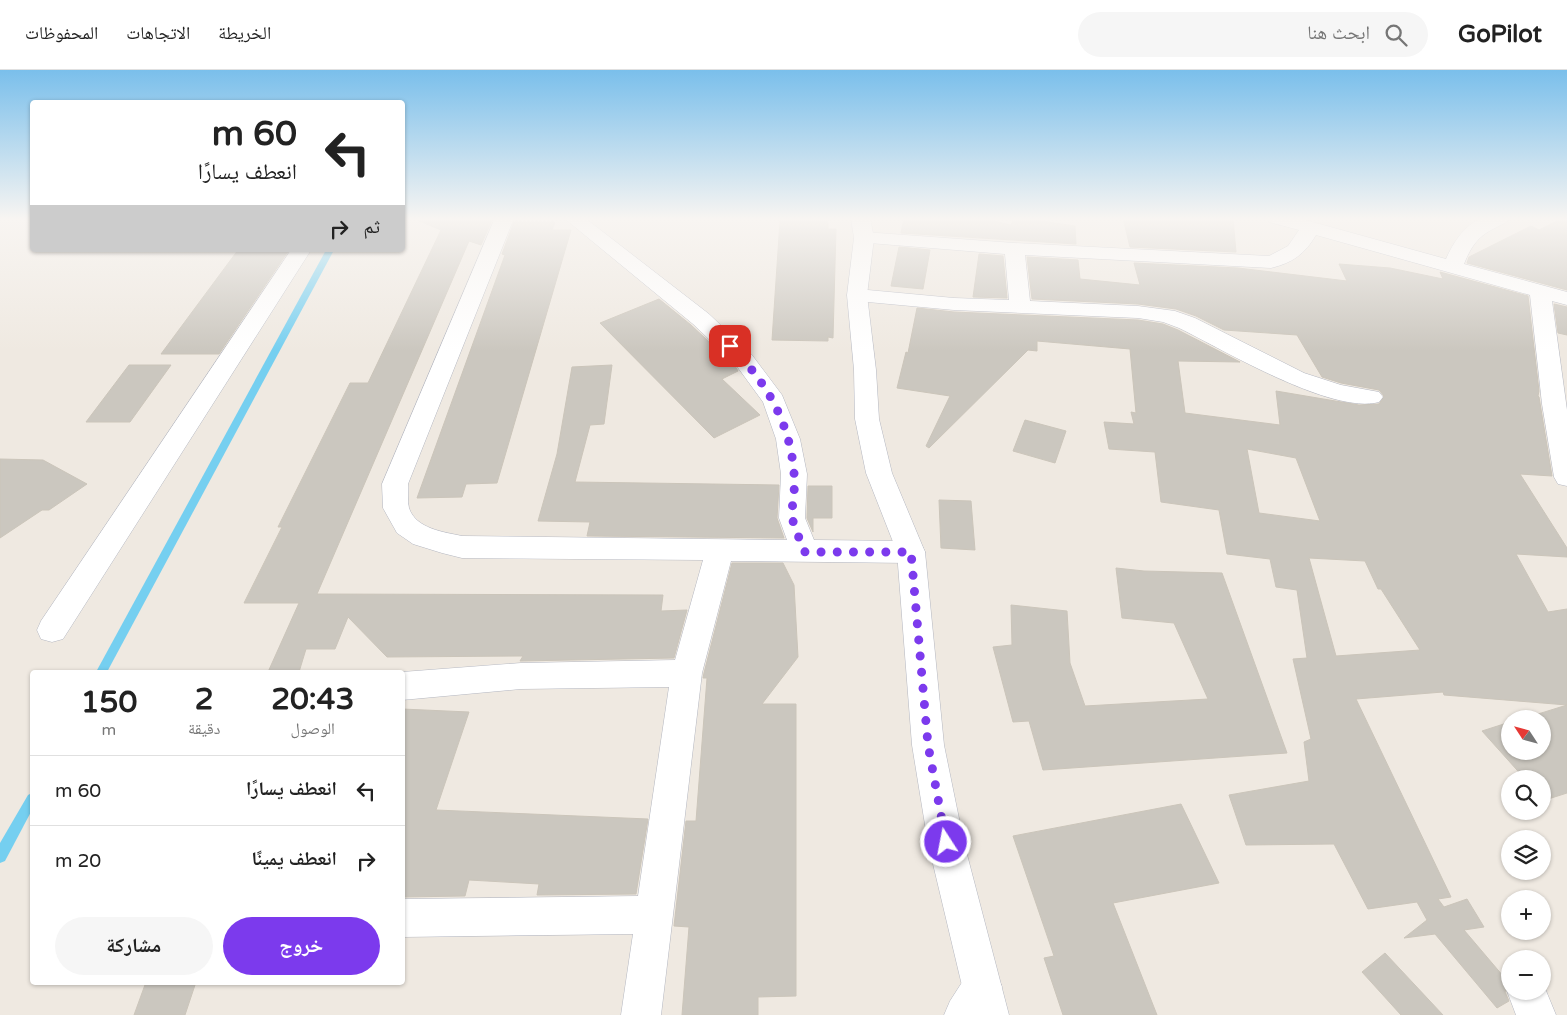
<!DOCTYPE html>
<html lang="ar">
<head>
<meta charset="utf-8">
<style>
	:root { --surface:#fff; --page:#f6f6f6; --text:#222; --muted:#767676; --line:#e0e0e0; --accent:#7c3aed }
	body { margin:0; font-family:"Varela Round","Noto Naskh Arabic",sans-serif; background:var(--page); color:var(--text); direction:rtl; height:100vh; display:flex; flex-direction:column; font-size:19px; white-space:nowrap }
	* { box-sizing:border-box; margin:0 }
	p { font-size:16px; color:var(--muted) }
	.icon { flex:none; width:28px; height:28px; fill:none; stroke:currentColor; stroke-width:2; stroke-linecap:round; stroke-linejoin:round }
	.map { position:relative; flex:1; overflow:hidden; direction:ltr }
	.sheet { position:absolute; left:30px; top:600px; width:375px; height:315px; display:flex; flex-direction:column; background:var(--surface); border-radius:5px; box-shadow:0 1px 4px #0004; direction:rtl }
	.sheet>* { flex:none }
	.banner { position:absolute; left:30px; top:30px; width:375px; height:152px; border-radius:5px; box-shadow:0 1px 4px #0004; direction:rtl; background:#fff; color:var(--text); overflow:hidden }
	.needle { width:32px; rotate:306deg }
	.controls { position:absolute; left:1501px; top:640px; display:grid; gap:10px }
	.controls a { display:grid; place-items:center; width:50px; height:50px; border-radius:50%; background:var(--surface); box-shadow:0 1px 4px #0004; font-size:25px }
	.pin { position:absolute; display:grid; place-items:center; width:42px; height:42px; color:#fff; margin:-21px; border-radius:10px; box-shadow:0 2px 8px #0006 }
	.me { position:absolute; width:55px; margin:-28px; rotate:349deg; stroke-linejoin:round; filter:drop-shadow(0 0 4px #0008) }
	.turn { display:flex; align-items:center; gap:18px; height:105px; padding:0 25px; font-size:22px }
	.turn .icon { width:65px; height:65px; stroke-width:2.5 }
	.turn b { display:block; font-size:35px; line-height:42px }
	.then { display:flex; align-items:center; height:48px; padding:0 25px; background:#0003; gap:10px; font-size:19px }
	.eta { display:flex; justify-content:space-evenly; align-items:center; height:85px; text-align:center }
	.eta b { font-size:30px; font-weight:800; line-height:35px }
	.cta { display:flex; gap:10px; margin-top:auto; padding:10px 25px }
	.cta a { flex:1; height:58px; border-radius:30px; background:var(--accent); color:#fff; font-size:20px; font-weight:800; line-height:58px; text-align:center }
	.cta a+a { background:var(--page); color:var(--text) }
	ul { padding:0; list-style:none }
	li { display:flex; align-items:center; gap:15px; height:70px; padding:0 25px; border-top:1px solid var(--line) }
	li div { flex:1 }
	li b { display:block; font-size:19px }
	li em { font-style:normal }
	header { display:flex; align-items:center; gap:30px; box-sizing:border-box; height:70px; padding:0 25px; background:var(--surface); border-bottom:1px solid var(--line) }
	header strong { font-size:24px }
	nav { display:flex; gap:28px; margin-inline-start:auto; font-size:18px }
	.search { width:350px; height:45px; background:var(--page); display:flex; align-items:center; gap:12px; box-sizing:border-box; padding:0 18px; border-radius:28px; color:var(--muted); font-size:19px }
	.map>svg:first-child { display:block }
	.lines { fill:none; stroke-linecap:round; stroke-linejoin:round }
	.stream { fill:#75cff0; fill-rule:evenodd }
	.building { fill:#cbc7bf; stroke:#cbc5ba; fill-rule:evenodd }
	.street-casing { stroke:#b4b7c1; stroke-width:1 }
	.secondary-casing { stroke:#b4b7c1; stroke-width:1 }
	.street { fill:#fff; fill-rule:evenodd }
	.secondary { fill:#fff; fill-rule:evenodd }
	.route { stroke:#7c3aed; stroke-width:9; stroke-dasharray:0 16.2 }
</style>
</head>
<body>
<header>
<strong>GoPilot</strong>
<div class="search"><svg class="icon" aria-label="search" viewBox="0 0 24 24"><circle cx="10" cy="10" r="6"/><path d="M15 15l6 6"/></svg>ابحث هنا</div>
<nav><a>الخريطة</a><a>الاتجاهات</a><a>المحفوظات</a></nav>
</header>
<div class="map">
<svg width="1567" height="945" viewBox="0 0 1567 945">
	<rect width="100%" height="100%" fill="#efe9e1"/>
	<g class="lines">
		<g class="stream">
			<path d="M326,180h8l-227,422h-11z"/>
			<path d="M32,723v17l-27,51 -5,2v-20l28,-48z"/>
		</g>
	</g>
	<g class="building">
		<path d="M417,148h76l-12,27 -12,-4 -152,353 346,1 -2,16 26,-1 -13,48 -154,3 3,-5 -136,1 -39,-40 -13,32h-29l-7,23h-31l31,-69h-55l38,-76h-4l72,-144h18l73,-153 -24,-10z"/>
		<path d="M793,148h35v11h8l-3,109 -5,-1v4l-56,-1 8,-119h12z"/>
		<path d="M904,148h76l31,7 3,-7h28l-1,3 34,5 1,18 -175,-11z"/>
		<path d="M1123,148h110l3,34 -106,-5z"/>
		<path d="M1563,148h4v72l-100,-27 2,-6 62,-31 8,4z"/>
		<path d="M514,152h41l-3,8h19l-74,253 -31,1 -4,13 -45,1 88,-243 -3,-1z"/>
		<path d="M899,177l31,3 -7,39 -32,-3z"/>
		<path d="M238,180h51l-70,104h-58z"/>
		<path d="M979,184l24,2 4,42 -34,-1z"/>
		<path d="M1027,187l51,3 2,19 60,6 -6,-22 104,5 109,13 -8,-17 51,4 53,11 -3,-7 88,24 11,95 -1,5 1,1 13,79 -32,-2 47,74v9l-51,-3 32,58 19,-3v96l-123,-10 -1,-3 -87,7 95,198 -13,2 6,8 23,-8 17,28 -20,3 45,53 -4,9 4,9 -12,7 -62,-74 -31,4 23,-18 -10,-18 -49,7 -34,-65 -88,1 -17,-50 80,-14 -5,-39 7,-3 -18,-80 14,-1 -10,-68 -21,-3 -6,-28 -43,-5 -8,-44 -58,-8 -6,-50 -46,-3 -5,-27 30,2 -3,-12 5,1 -6,-64 -93,-8v10l-9,-1 -99,98 -3,-2 24,-50 -53,-8 9,-36 2,1 9,-45 37,4 184,8 25,4 15,6 62,32 -62,-1 7,52 95,12 -4,-34 83,14 20,-1 5,-8 -5,-6 -38,-7 -19,-6 -25,-42 -73,-5 -28,-14 -20,-7 -38,-5 -106,-5zM1247,379l49,9 24,63 -61,-8zM1309,488l56,3 13,28h3l39,61 -84,6z"/>
		<path d="M659,229l32,26 44,41 3,5 -16,8 38,36 -46,23 -114,-115z"/>
		<path d="M1554,234l13,3v28l-9,-2z"/>
		<path d="M129,295h42l-41,57h-44z"/>
		<path d="M612,295l-8,59 -14,1 -15,57 204,3 -2,33 7,20 -197,-2 3,-14 -52,-1 19,-67 15,-87z"/>
		<path d="M1025,350l41,11 -11,32 -42,-12z"/>
		<path d="M0,389l43,1 44,24 -38,26h-7l-42,28z"/>
		<path d="M808,416h24v32h-19v14l-6,-14z"/>
		<path d="M939,430l32,1 4,49 -34,-2z"/>
		<path d="M732,493h51l11,22 4,72 -36,47h34v292l-38,1v18h-76l7,-88 -15,-1 12,-105h10l11,-143h-4l1,-5z"/>
		<path d="M1116,498l28,3 78,2 65,180 -244,17 -14,-49 -16,1 -20,-75 19,-2 -1,-40 56,6 3,52 15,43 123,-7 -34,-76 -52,-5z"/>
		<path d="M1567,635v88l-25,8v-22h-17l-43,-48 28,-9v29h32v-32h-20z"/>
		<path d="M402,639l67,3 -33,98 212,9 -12,75 -99,1 2,-11 -70,-4 -4,16 -63,1z"/>
		<path d="M1181,734l38,79 -106,20 44,112h-94l-19,-57 10,-2 -41,-120z"/>
		<path d="M1385,883l58,62h-42l-39,-43z"/>
		<path d="M146,912h50l-11,33h-51z"/>
	</g>
	<g class="lines">
		<defs>
			<g id="street">
				<path d="M495,148h19l-106,266c1,8 -1,16 1,24 7,21 35,24 53,28l325,4 -8,-22 2,-44 -5,-35 -13,-37 -27,-37 -43,-41 -129,-106h21l124,96 43,41 30,40 18,44 7,35 -2,44 9,22 97,1 10,3 4,8 -4,8 -10,3 -180,-2 -29,112 -41,342h-40l12,-81 -231,3v-38l236,-3 31,-209 -148,2 -119,11v-28l119,-9 154,-3 28,-100 -241,-2 -20,-5 -29,-9 -16,-11 -14,-25 -1,-24z"/>
				<path d="M1267,148h31l148,41c7,-16 21,-39 40,-41 8,0 16,0 24,0 -3,5 -8,6 -13,9 -18,8 -26,19 -33,37l103,28v13l-15,-4 15,109v76l-9,-2 -4,-7 -12,-73 -12,-109 -214,-60c-11,19 -24,28 -45,33l-246,-13 5,46 108,5 37,5 20,7 109,55 37,12 38,7 4,5 -4,5c-47,13 -155,-52 -200,-74l-16,-6 -25,-4 -184,-8 -97,-9 -7,-2 -3,-4 3,-4 7,-2 97,9 55,2 -4,-46 -148,-12 -3,-4 3,-4 7,-2 150,11 255,13 19,-10 11,-16 -30,-8z"/>
				<path d="M291,180h20l-248,389 -11,3 -11,-3 -4,-9 4,-9z"/>
				<path d="M982,897l14,6 6,14 -15,28h-43l6,-14 18,-28z"/>
				<path d="M1542,911l14,34h-40l-9,-24 3,-7v7h32z"/>
			</g>
			<path id="secondary" d="M851,148h19l4,20 -7,57 9,75 3,49 13,54 33,79 19,193 20,98 45,172h-40l-41,-172 -16,-98 -15,-193 -31,-79 -11,-54 -1,-49 -7,-75 7,-57z"/>
		</defs>
		<use href="#street" class="street-casing"/>
		<use href="#secondary" class="secondary-casing"/>
		<use href="#street" class="street"/>
		<use href="#secondary" class="secondary"/>
	</g>
	<linearGradient id="sky" x2="0" y2="1"><stop stop-color="#7abfeb"/><stop offset="0.53" stop-color="#f8f5f2"/><stop offset="1" stop-color="#f8f5f2" stop-opacity="0"/></linearGradient>
	<rect width="1567" height="281" fill="url(#sky)"/>
	<g class="lines">
		<path class="route" d="M730,276c36,35 60,76 64,127 2,14 -2,29 -2,42 1,12 9,26 13,37h106l17,193 18,97"/>
	</g>
</svg>
<div class="controls">
<a><svg class="needle" viewBox="-14 -14 28 28"><path d="M0-13l5 13h-10z" fill="#e53935"/><path d="M0 13l5-13h-10z" fill="#767676"/></svg></a>
<a><svg class="icon" aria-label="search" viewBox="0 0 24 24"><circle cx="10" cy="10" r="6"/><path d="M15 15l6 6"/></svg></a>
<a><svg class="icon" aria-label="layers" viewBox="0 0 24 24"><path d="M12 4l9 5-9 5-9-5zM3 14l9 5 9-5"/></svg></a>
<a>+</a>
<a>−</a>
</div>
<div class="pin" style="left:730px;top:276px;background:#d93025"><svg class="icon" aria-label="arrive" viewBox="0 0 24 24"><path d="M6 21V4h12l-3 4 3 4H6"/></svg></div>
<svg class="me" style="left:946px;top:772px" viewBox="-20 -20 40 40"><circle r="17" fill="#7c3aed" stroke="#fff" stroke-width="3"/><path d="M0-11L8 9 0 5-8 9z" fill="#fff"/></svg>
<div class="banner">
<div class="turn"><svg class="icon" aria-label="left" viewBox="0 0 24 24"><path d="M17 20v-9H6M10 6l-5 5 5 5"/></svg><div><b>60 m</b>انعطف يسارًا</div></div>
<div class="then">ثم<svg class="icon" aria-label="right" viewBox="0 0 24 24"><path d="M7 20v-9h11M14 6l5 5-5 5"/></svg></div>
</div>
<section class="sheet">
<div class="eta">
<div><b>20:43</b><p>الوصول</p></div>
<div><b>2</b><p>دقيقة</p></div>
<div><b>150</b><p>m</p></div>
</div>
<ul>
<li><svg class="icon" aria-label="left" viewBox="0 0 24 24"><path d="M17 20v-9H6M10 6l-5 5 5 5"/></svg><div><b>انعطف يسارًا</b></div><em>60 m</em></li>
<li><svg class="icon" aria-label="right" viewBox="0 0 24 24"><path d="M7 20v-9h11M14 6l5 5-5 5"/></svg><div><b>انعطف يمينًا</b></div><em>20 m</em></li>
</ul>
<div class="cta"><a>خروج</a><a>مشاركة</a></div>
</section>
</div>
</body>
</html>
